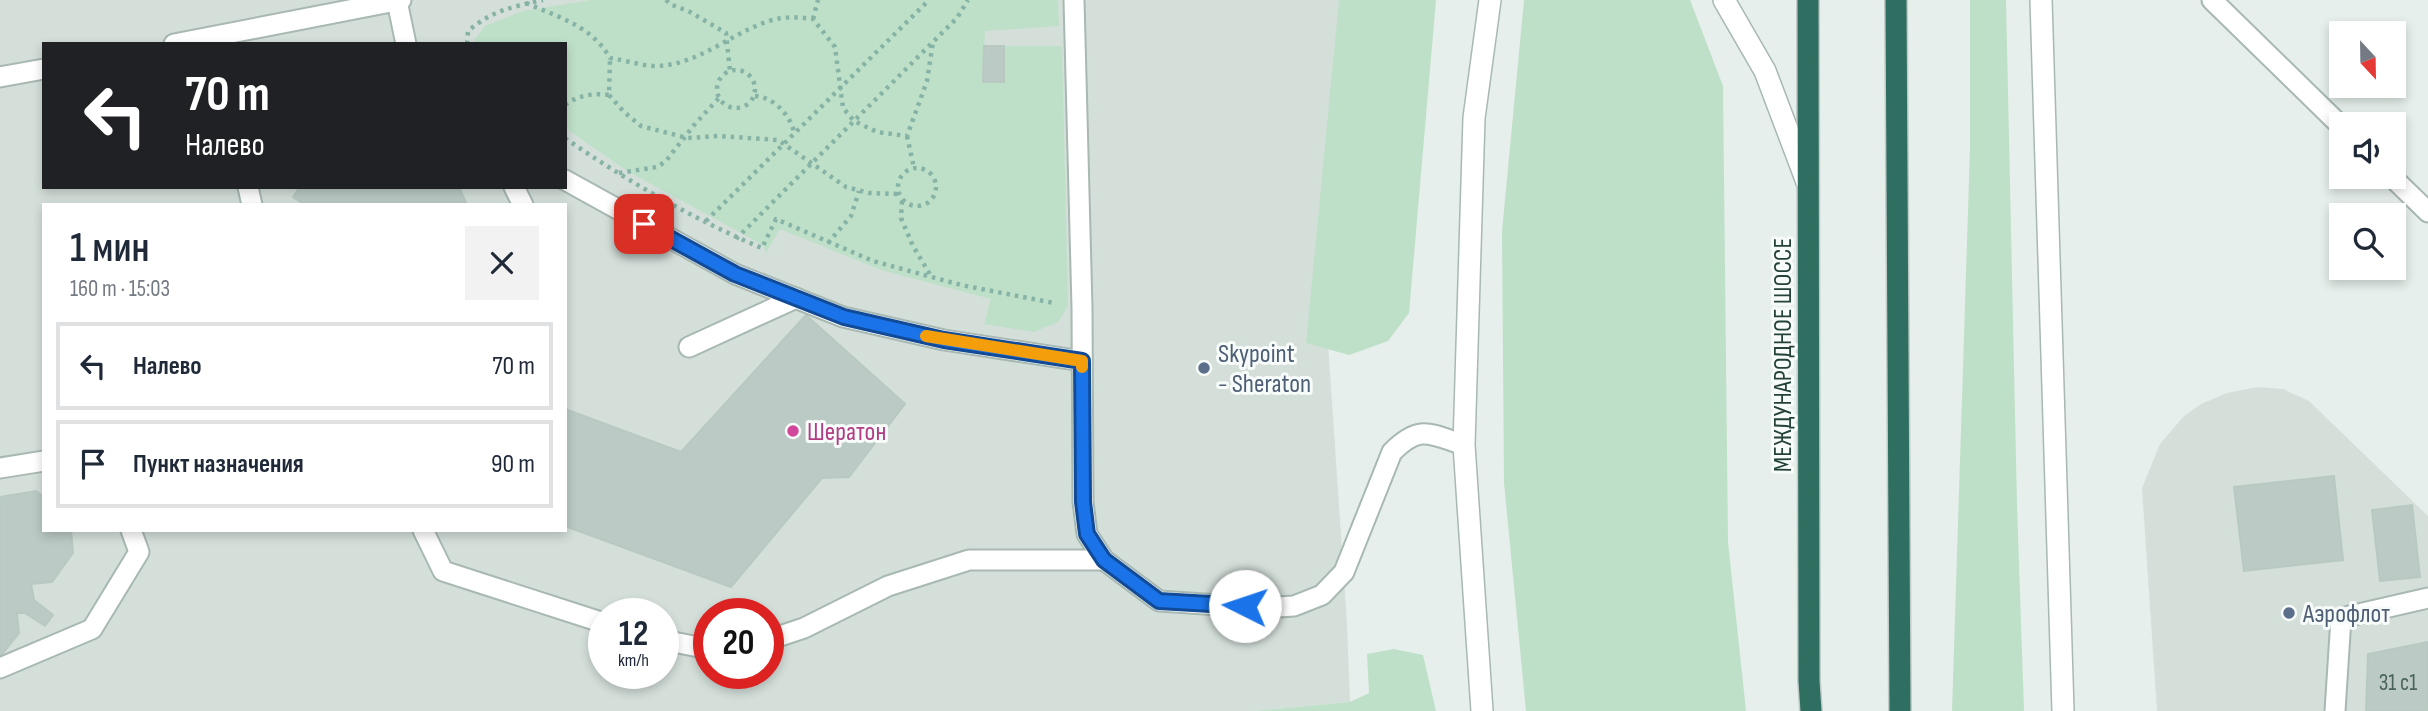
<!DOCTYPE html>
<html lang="ru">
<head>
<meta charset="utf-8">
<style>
	:root { --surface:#fff; --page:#f2f2f3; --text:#1f2937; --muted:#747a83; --line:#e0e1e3 }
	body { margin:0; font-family:"Sofia Sans Condensed",sans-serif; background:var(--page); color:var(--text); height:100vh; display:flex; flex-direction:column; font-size:26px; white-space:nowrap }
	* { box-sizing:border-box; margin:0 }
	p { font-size:23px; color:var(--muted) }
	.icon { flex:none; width:38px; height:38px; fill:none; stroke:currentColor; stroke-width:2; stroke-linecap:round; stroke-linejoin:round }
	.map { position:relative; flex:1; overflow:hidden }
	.panel { position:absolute; left:42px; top:203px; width:525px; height:329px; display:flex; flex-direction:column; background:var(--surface); border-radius:0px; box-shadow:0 4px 10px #0003 }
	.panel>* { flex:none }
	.top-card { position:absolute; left:42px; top:42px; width:525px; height:147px; border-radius:0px; box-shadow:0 4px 10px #0003; background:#202124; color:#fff; overflow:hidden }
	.needle { width:46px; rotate:158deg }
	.controls { position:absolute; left:2329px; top:21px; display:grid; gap:14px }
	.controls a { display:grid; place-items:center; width:77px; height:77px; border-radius:0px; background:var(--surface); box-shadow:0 4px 10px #0003; font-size:35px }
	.speed { position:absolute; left:588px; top:598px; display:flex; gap:14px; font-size:35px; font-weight:700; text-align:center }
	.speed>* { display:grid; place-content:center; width:91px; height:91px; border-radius:50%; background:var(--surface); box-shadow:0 4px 10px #0003; line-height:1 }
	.speed small { font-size:18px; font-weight:400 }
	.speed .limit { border:10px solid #d22; background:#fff; color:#111 }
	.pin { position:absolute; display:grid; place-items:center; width:60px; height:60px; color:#fff; margin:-30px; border-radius:14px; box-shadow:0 4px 10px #0006 }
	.me { position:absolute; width:77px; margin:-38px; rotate:274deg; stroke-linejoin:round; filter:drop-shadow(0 0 5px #0008) }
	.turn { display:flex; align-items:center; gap:24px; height:147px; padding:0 28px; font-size:32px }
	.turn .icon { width:91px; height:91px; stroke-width:2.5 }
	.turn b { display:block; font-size:49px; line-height:60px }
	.round { display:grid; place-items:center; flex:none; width:74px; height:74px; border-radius:0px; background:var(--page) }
	.summary { display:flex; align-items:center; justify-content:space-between; height:119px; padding:0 28px }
	h1 { font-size:42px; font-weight:600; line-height:52px }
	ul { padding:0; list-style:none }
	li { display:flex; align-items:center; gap:21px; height:88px; margin:0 14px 10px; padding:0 14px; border:4px solid var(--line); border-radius:0px }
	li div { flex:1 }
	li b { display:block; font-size:26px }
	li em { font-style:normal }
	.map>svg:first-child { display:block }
	.built { fill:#d4dfda; fill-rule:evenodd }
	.green { fill:#bfe0c8 }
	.building { fill:#bbcac4; stroke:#b8c9c2; stroke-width:2 }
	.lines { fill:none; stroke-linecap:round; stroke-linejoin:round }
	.lane-casing { stroke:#a8b8b2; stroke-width:23 }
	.street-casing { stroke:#a8b8b2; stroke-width:24 }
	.highway-casing { stroke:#c2cac8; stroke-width:24 }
	.path { stroke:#86b3a5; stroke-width:4.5; stroke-dasharray:3.5 5; stroke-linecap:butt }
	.lane { stroke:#fff; stroke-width:19 }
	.street { stroke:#fff; stroke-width:21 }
	.highway { stroke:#2f6f62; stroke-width:21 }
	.route-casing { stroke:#114b97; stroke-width:18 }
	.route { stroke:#1a73e8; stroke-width:12 }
	.slow { stroke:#f59e0b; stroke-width:12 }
	.service-dot { fill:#5c6f8a; stroke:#f7fbf9; stroke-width:2.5 }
	.hotel-dot { fill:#d1479c; stroke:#f7fbf9; stroke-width:2.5 }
	.labels { text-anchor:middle; stroke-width:6; stroke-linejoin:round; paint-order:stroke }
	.number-label { font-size:23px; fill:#4a645c }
	.service-label { font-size:26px; fill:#4e5e75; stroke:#f7fbf9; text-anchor:start }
	.street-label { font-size:26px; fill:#24423a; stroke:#f7fbf9 }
	.hotel-label { font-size:26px; fill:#b23c85; stroke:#f7fbf9; text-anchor:start }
</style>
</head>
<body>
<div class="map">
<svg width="2428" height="711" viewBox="0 0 2428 711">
	<rect width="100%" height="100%" fill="#e6efeb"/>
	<g class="built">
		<path d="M0,0h1385l-66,209 28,415 3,78 -97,9h-1253zM44,44h521v143h-521zM44,205h521v325h-521zM604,614h59v60h-59zM709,614h59v60h-59z"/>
		<path d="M2257,387l26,2 26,12 119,115v195h-271l-15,-223 18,-44 24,-28 17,-12 26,-11z"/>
	</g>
	<g class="green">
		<path d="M591,0h467l1,26 -74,5 -2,51h21v-36h58l6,260 -10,16 -24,10 -50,-8 7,-25 -110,-29 -101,-41 -14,24 -3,-8 -136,-74 -62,-43v-84h-90v-5l10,-13 38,-15z"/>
		<path d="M1339,0h97l-27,313 -21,28 -39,14 -43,-12z"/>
		<path d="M1524,0h166l33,86 5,456 18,169h-220l-22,-228 -2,-252z"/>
		<path d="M1970,0h36l11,505 7,206h-72l18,-563z"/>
		<path d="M1394,649l29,6 13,56h-183l97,-9 19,-9 -2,-39z"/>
	</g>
	<g class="building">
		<path d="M984,46h20v36h-21z"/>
		<path d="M300,187h159l8,18h-162l-12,-8z"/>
		<path d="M806,315l99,89 -56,73 -27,1 -91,109 -166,-61v-117l116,43z"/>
		<path d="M2334,476l9,84 -99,11 -10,-84z"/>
		<path d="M36,491l8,6v33h27l2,23 -21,29 -21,2 3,16 19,15 -8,11 -20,-13h-8l2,20 -19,24v-160z"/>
		<path d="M2412,505l8,72 -40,4 -8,-71z"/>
		<path d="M2428,642v69h-62l2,-57z"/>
	</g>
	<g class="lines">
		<defs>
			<g id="lane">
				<path d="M1074,0l8,308 1,194 4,32 17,26 55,41 105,7 30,-2 28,-11 22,-23 48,-120c28,-28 38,-18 72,-7"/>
				<path d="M2212,0l130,127"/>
				<path d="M397,1l9,43"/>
				<path d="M174,44l227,-44"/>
				<path d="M0,77l44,-8"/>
				<path d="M2392,177l36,35"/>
				<path d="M565,180l170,94 108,43 101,23 138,21"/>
				<path d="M248,187l4,18"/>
				<path d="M514,187l9,18"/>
				<path d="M689,347l107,-49"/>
				<path d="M0,468l44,-7"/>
				<path d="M423,530l20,41 161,52"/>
				<path d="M663,640l46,9"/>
				<path d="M768,640l36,-12 84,-42 81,-26h135"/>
				<path d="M0,668l92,-39 47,-77 -8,-22"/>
				<path d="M2335,711l6,-93 87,-20"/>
			</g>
			<g id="street">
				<path d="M1724,0l41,71 42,111"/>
				<path d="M2041,0l22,711"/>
				<path d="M1482,711l-18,-266 10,-327 16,-118"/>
			</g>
			<g id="highway">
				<path d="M1808,0l1,681 2,30"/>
				<path d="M1896,0l4,711"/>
			</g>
		</defs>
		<use href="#lane" class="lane-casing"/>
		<use href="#street" class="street-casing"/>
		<use href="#highway" class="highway-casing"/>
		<g class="path">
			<path d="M666,0l4,4 20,8 36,21 4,38"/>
			<path d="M526,3c32,14 66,23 84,55 14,2 29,7 43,8 43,1 78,-33 116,-45 15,-5 29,-4 44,-2l22,28 8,61 11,13 23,11 30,4 20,-55 6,-39"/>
			<path d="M813,19l5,-19"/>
			<path d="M467,44l1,-13c25,-21 44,-24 75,-31"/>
			<circle cx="736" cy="89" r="19"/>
			<path d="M609,95l15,17 17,14 46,12 32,-2 59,4 68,47 23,6 29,1"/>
			<path d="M755,96c19,1 36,20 39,37"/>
			<path d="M565,105c13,-10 28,-12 44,-10l1,-37"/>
			<path d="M907,136l7,32"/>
			<path d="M565,138c60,42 130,82 197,110l14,-29 97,42 88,24 93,18"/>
			<circle cx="917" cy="187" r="19"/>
			<path d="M619,173l38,-6 9,-6 28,-36 25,-27"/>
			<path d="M902,201l-1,17 12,28 18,30"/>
			<path d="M706,221l223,-221"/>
			<path d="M736,239l221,-221 11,-18"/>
			<path d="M828,243l23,-27 8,-25"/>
		</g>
		<use href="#lane" class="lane"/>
		<use href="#street" class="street"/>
		<use href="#highway" class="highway"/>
	</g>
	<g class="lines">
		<defs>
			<path id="route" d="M644,224l91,50 109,43 100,23 138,21 1,141 4,32 17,26 55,41 86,5"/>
		</defs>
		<use href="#route" class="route-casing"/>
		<use href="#route" class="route"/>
		<path class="slow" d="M926,336l156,25v6"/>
	</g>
	<g class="service-dot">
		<circle cx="1204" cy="368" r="7"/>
		<circle cx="2289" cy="613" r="7"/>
	</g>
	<circle class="hotel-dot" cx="793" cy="431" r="7"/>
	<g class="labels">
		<g class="number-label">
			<text x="2398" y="690">31 с1</text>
		</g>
		<g class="service-label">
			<text x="1218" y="362">Skypoint<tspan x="1218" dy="30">- Sheraton</tspan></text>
			<text x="2303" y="622">Аэрофлот</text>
		</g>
		<g class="street-label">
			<text transform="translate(1782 355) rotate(-90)" y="9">МЕЖДУНАРОДНОЕ ШОССЕ</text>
		</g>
		<g class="hotel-label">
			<text x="807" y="440">Шератон</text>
		</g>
	</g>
</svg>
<div class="controls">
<a><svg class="needle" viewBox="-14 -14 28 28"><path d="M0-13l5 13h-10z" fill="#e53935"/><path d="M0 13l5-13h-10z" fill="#747a83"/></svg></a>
<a><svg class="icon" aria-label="sound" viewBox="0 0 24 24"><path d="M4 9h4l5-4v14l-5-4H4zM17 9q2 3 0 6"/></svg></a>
<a><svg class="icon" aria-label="search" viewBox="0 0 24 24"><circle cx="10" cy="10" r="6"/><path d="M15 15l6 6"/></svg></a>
</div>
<div class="speed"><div>12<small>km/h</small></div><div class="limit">20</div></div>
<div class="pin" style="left:644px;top:224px;background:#d93025"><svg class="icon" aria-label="arrive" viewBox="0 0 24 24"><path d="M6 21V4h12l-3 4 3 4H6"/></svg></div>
<svg class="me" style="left:1245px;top:606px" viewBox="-20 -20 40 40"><circle r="19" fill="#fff"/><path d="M0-13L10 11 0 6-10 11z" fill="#1a73e8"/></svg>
<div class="top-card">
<div class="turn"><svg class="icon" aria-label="left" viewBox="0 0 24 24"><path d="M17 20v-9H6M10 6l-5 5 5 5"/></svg><div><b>70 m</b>Налево</div></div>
</div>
<section class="panel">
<div class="summary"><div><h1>1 мин</h1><p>160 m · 15:03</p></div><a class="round"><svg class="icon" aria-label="close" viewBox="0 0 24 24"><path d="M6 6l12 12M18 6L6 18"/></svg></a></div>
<ul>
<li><svg class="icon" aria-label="left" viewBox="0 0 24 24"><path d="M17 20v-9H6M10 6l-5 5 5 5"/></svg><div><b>Налево</b></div><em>70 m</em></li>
<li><svg class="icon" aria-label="arrive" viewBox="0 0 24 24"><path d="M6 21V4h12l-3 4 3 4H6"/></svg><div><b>Пункт назначения</b></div><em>90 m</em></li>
</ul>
</section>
</div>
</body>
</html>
